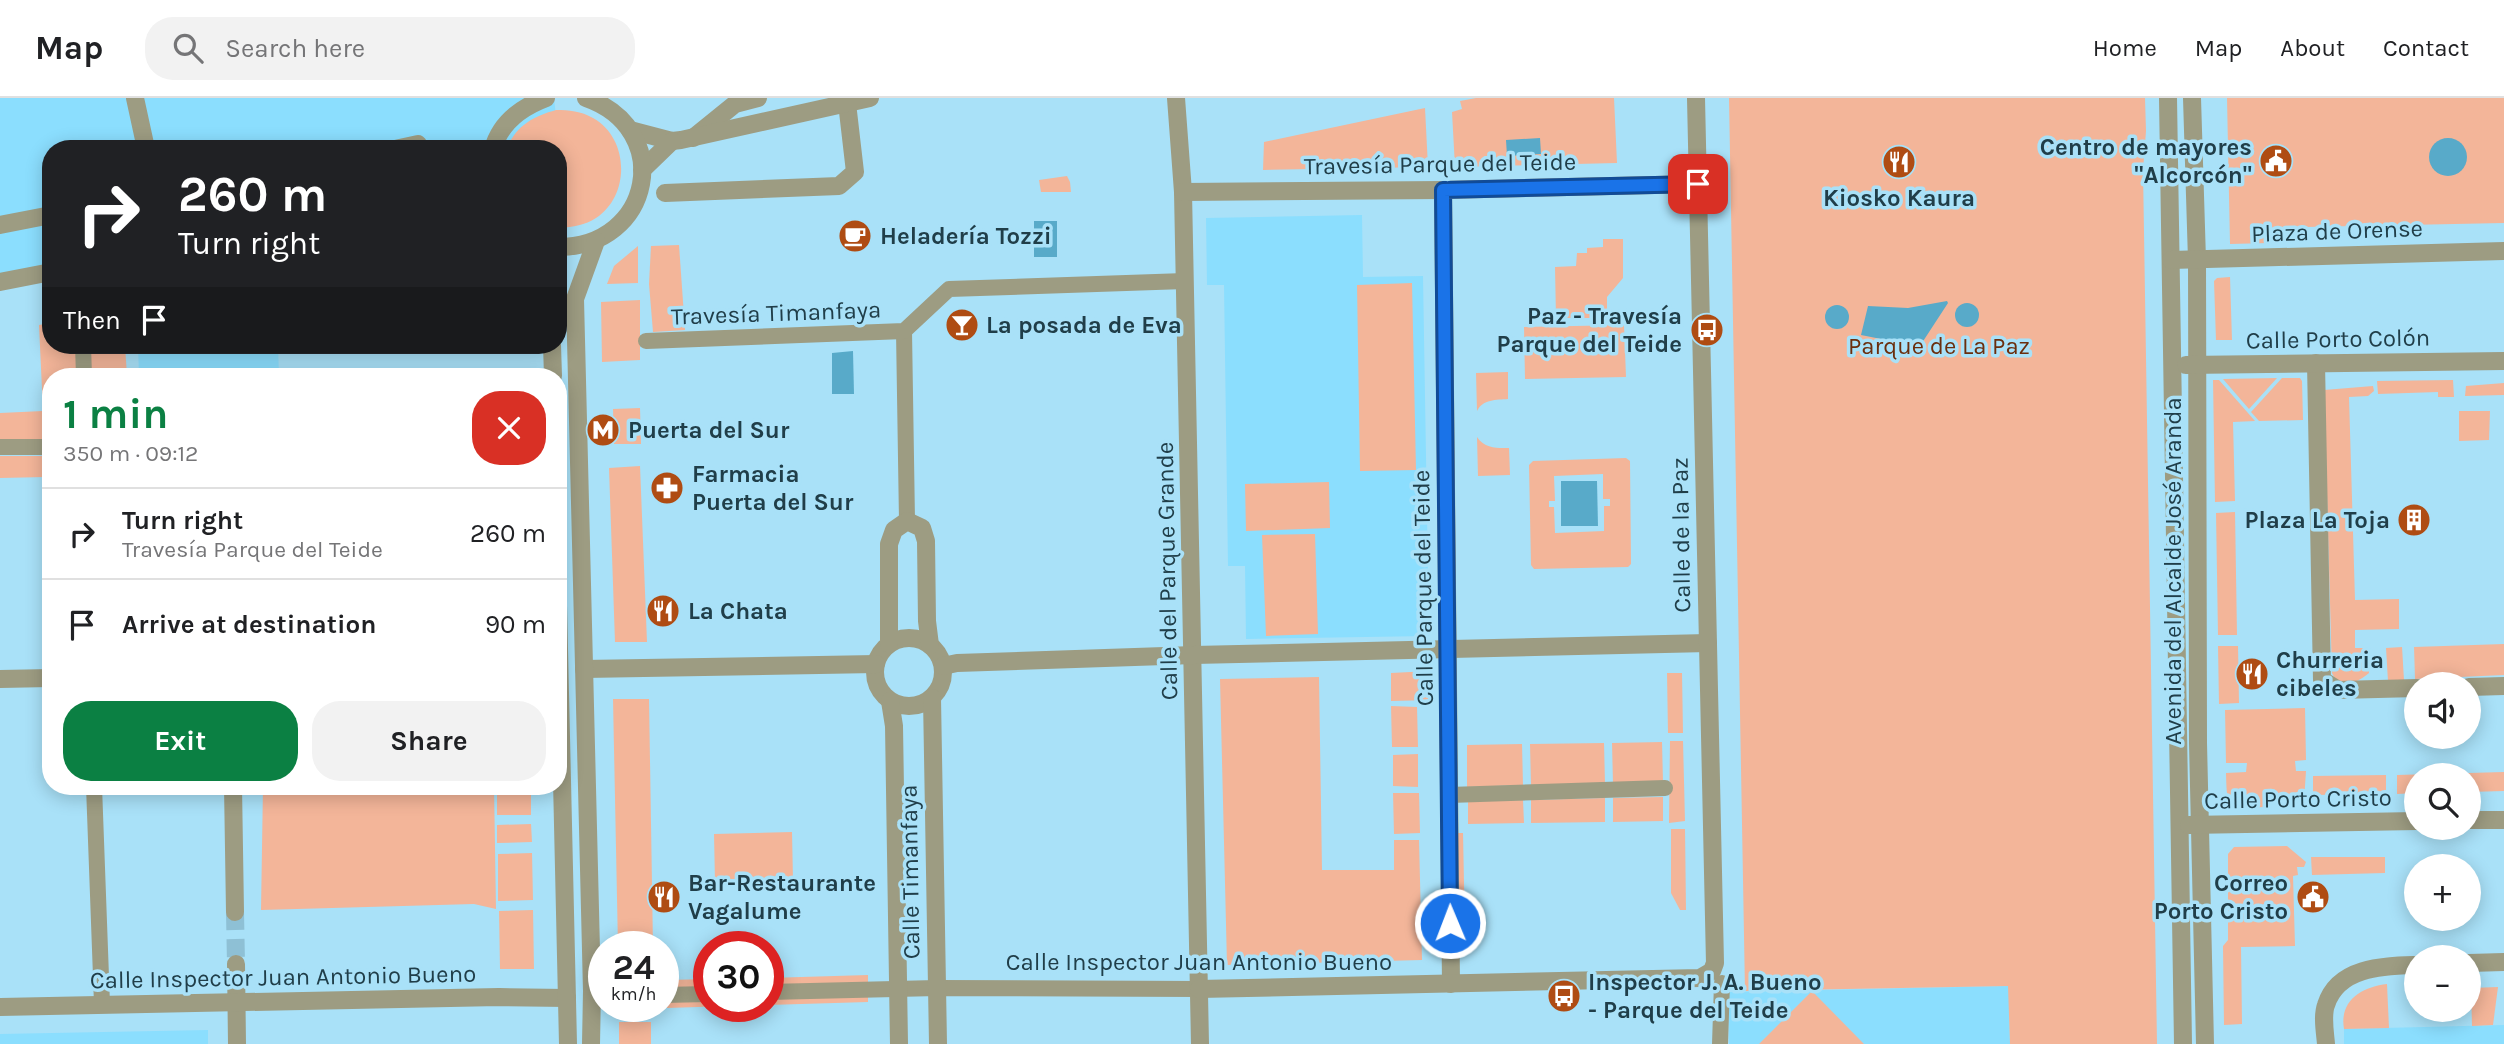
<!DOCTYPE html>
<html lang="en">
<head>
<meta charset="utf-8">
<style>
	:root { --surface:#fff; --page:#f2f2f2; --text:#202124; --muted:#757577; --line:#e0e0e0; --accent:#0b8043 }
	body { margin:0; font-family:Karla,sans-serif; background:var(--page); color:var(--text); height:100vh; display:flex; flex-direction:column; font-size:26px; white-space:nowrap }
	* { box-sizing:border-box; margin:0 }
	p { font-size:23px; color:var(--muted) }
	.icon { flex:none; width:38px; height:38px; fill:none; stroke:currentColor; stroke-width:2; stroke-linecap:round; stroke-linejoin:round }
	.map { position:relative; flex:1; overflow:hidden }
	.side { position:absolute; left:42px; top:270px; width:525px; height:427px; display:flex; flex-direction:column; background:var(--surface); border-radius:28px; box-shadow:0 4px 18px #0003 }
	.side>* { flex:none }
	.banner { position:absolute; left:42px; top:42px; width:525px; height:214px; border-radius:28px; box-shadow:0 4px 18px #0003; background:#202124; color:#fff; overflow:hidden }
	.fabs { position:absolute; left:2404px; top:574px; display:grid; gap:14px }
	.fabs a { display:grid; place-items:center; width:77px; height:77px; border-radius:50%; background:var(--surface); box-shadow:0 4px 18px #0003; font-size:35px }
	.speed { position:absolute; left:588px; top:833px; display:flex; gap:14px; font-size:35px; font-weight:700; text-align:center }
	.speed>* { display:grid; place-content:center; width:91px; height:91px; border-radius:50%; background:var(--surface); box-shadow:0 4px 18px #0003; line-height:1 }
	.speed small { font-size:18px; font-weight:400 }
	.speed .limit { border:10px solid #d22; background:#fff; color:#111 }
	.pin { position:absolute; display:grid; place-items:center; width:60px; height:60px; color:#fff; margin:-30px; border-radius:14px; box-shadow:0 4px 10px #0006 }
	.me { position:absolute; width:77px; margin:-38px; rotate:359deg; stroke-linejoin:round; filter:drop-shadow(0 0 5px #0008) }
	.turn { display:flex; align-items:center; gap:24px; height:147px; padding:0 21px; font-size:32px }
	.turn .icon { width:91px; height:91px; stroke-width:2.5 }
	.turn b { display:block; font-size:49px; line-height:60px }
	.then { display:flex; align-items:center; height:66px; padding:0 21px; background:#0003; gap:14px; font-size:26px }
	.round { display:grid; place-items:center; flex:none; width:74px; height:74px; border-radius:28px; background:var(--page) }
	.overview { display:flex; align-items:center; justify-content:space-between; height:119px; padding:0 21px }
	h1 { font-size:42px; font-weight:700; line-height:52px; color:var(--accent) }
	.action { display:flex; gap:14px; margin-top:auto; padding:14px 21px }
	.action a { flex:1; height:80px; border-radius:28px; background:var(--accent); color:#fff; font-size:28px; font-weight:700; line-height:80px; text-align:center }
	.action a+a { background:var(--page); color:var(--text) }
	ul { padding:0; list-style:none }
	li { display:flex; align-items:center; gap:21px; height:91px; padding:0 21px; border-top:2px solid var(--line) }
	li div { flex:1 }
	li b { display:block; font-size:26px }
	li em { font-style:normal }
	header { display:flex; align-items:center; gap:42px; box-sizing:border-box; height:98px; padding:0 35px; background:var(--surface); border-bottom:2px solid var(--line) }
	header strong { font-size:33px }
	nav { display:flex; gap:38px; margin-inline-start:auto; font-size:24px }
	.search { width:490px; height:63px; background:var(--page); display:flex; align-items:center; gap:18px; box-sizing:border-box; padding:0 24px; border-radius:28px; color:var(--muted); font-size:26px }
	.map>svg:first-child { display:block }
	.built { fill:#8bdefe }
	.green { fill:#f3b599; fill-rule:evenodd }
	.water { fill:#58aac9 }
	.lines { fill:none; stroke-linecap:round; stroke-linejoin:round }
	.minor-tunnel { stroke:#8ec0d5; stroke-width:18; stroke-dasharray:18 9; stroke-linecap:butt }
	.pedestrian { stroke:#9d9c82; stroke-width:16 }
	.minor { stroke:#9d9c82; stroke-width:18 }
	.tertiary { stroke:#9d9c82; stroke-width:18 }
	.route-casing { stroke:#114b97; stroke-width:18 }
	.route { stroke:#1a73e8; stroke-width:12 }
	.labels { text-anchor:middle; stroke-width:7; stroke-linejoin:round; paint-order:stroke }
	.poi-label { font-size:24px; font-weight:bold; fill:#203e49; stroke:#a9e1f8; text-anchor:start }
	.street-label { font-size:24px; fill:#203e49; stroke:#a9e1f8 }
	.park-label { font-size:24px; fill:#6b2e0d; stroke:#a9e1f8 }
</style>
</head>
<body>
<header>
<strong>Map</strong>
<div class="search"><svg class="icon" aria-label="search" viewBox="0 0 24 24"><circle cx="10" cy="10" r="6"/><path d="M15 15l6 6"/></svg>Search here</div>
<nav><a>Home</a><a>Map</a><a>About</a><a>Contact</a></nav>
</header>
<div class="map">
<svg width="2504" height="946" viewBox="0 0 2504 946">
	<rect width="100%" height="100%" fill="#a9e1f8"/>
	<g class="built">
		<path d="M0,0h554l8,73 -4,-22h-507v119l-51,10z"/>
		<path d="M1362,117l1,62 60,-1 6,360 -183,3 -1,-73h-17l-4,-281h-17l-1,-67z"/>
		<path d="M138,247h140l1,31h-140z"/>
		<path d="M2009,888l1,58h-281l-1,-52z"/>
		<path d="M2504,927v19h-160v-15z"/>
		<path d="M208,932v14h-208v-10z"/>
	</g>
	<g class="green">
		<path d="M1476,0h138l3,65 -162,4 -3,-55 10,-3 -2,-8z"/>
		<path d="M1729,0h416l1,33 -3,39 14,874h-147l-2,-58 -263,5z"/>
		<path d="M2227,0h277v125l-198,4 -1,15 -75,2z"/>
		<path d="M1425,10l3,59 -165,3 1,-28z"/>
		<path d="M556,12c13,0 25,1 37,8 36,20 38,77 3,100 -11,7 -23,9 -36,10h-2v-79h-51c8,-23 27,-33 49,-39z"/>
		<path d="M1067,78l3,6 1,10h-30l-2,-12z"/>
		<path d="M1603,141h20v39l-16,19v21h-51l-1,-51 21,-1 1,-13h10v-5l16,-1z"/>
		<path d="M679,147l6,85 -32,2 -4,-48 2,-38z"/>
		<path d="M638,148v37l-31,1 7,-18z"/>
		<path d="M2230,179l2,63h-16l-2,-59 3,-3z"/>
		<path d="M1412,185l4,187 -56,1 -3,-186z"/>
		<path d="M640,202v60l-38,2 -1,-60z"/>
		<path d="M51,225v22h27l3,31h-30v65h-51v-28l43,-2 -4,-86z"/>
		<path d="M1624,227l2,52 -101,2 -1,-52z"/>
		<path d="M90,247h35l2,31h-37z"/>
		<path d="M1508,274v27c-12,1 -25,0 -31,12l-1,-38z"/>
		<path d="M2277,280l-28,31 -26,-30z"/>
		<path d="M2282,280h18l2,3 1,39 -44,1 -8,-9z"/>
		<path d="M2213,282h6l36,41 -22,1 2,79 -20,1z"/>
		<path d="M2453,282l1,17h-16v-5l-60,2 -1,-13z"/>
		<path d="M2504,285v12l-39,1 1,-10z"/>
		<path d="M2373,288l1,5 -6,5 -19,1 6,203 44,-1v30l-44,1v18h12l2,25c-13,10 -16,11 -33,8l-4,-8 -8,-283z"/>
		<path d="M640,310l1,36h-27l-1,-35z"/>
		<path d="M2459,313h31l-1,29 -30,1z"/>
		<path d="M1477,339c8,12 20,11 32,11l1,27 -32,1z"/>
		<path d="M0,358h51v215h-6l1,-194 -46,1z"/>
		<path d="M1626,360l4,3 1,103 -3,3 -94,2 -3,-4 -2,-100 4,-4zM1603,376v25h7v7h-6v25l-49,2 -1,-26h-5v-6h6l-1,-25z"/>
		<path d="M640,368l7,176h-32l-6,-174z"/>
		<path d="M1329,384l1,46 -84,3 -1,-47z"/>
		<path d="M2235,414l2,123h-19l-2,-122z"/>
		<path d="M1315,436l3,100 -52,2 -4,-101z"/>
		<path d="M2504,546v31l-89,4 -1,-32z"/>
		<path d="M2218,548h20l1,57 -20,1z"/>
		<path d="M2402,549l2,33 -16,1 -2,-33z"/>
		<path d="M1430,573l3,4 1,25 -43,1v-28z"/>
		<path d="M1667,575h15l1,60h-15z"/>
		<path d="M1319,579l3,193h72v-30h25l3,120 -195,5 -7,-286z"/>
		<path d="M613,601h36l4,248h-35z"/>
		<path d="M1391,608l26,1 1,40h-26z"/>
		<path d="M2305,610l1,52 -11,1 1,10h10l-2,30 -7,5 -21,1v-15l-10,-1v16c-38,1 -39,6 -40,-34l20,-1 1,-9h-21l-1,-53z"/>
		<path d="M1670,643h13l2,80 -16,2z"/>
		<path d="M1662,644l1,40 -50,1 -1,-40z"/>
		<path d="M1604,645l1,40 -74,2 -1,-41z"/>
		<path d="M1522,646l1,41 -56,2v-42z"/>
		<path d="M1418,656v33l-25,-1v-31z"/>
		<path d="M2504,674v19l-35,1v-17h-52v18l-20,1v-19z"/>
		<path d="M2386,677v19l-73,1v-19z"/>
		<path d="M263,688h231l2,123 -22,-5 -213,6z"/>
		<rect x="497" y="688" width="34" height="29"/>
		<path d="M1393,695h26l1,40 -26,1z"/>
		<path d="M1663,699v24l-50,1v-24z"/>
		<path d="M1605,700v24l-74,1v-23z"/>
		<path d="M1523,702l1,23 -56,1v-23z"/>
		<path d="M531,726l1,18 -35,1v-18z"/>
		<path d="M1671,731h14l1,81h-6l-9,-17z"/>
		<path d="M792,734l1,48 -78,2 -1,-48z"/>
		<path d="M1453,735h10l2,100 -10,4z"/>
		<path d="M2287,748l19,16 -2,5h-7l1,8 -5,1 2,70 -54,1 1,77 -18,1 -1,-79 5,-6v-86l6,-7z"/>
		<path d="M532,755l1,47 -35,1v-47z"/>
		<path d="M2311,759h74v16l-73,2z"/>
		<path d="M533,812l1,59h-34l-1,-58z"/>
		<path d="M868,877v27l-100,3v-27z"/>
		<path d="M709,881v27h20l-62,2 -1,-28z"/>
		<path d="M2387,886l2,44 -45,1c-5,-29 18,-42 43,-45z"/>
		<path d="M2498,889l-5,38 -21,1 -1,-38z"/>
		<path d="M1812,893l52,53h-105z"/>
		<rect x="619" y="924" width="32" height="22"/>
	</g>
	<g class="water">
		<circle cx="2448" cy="59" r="19"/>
		<path d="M1540,40l1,16 -34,2 -1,-16z"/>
		<rect x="1034" y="123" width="23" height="36"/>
		<path d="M1947,203l1,2 -32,49c-15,9 -25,3 -30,-12l-25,-5 7,-29 40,2z"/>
		<circle cx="1967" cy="217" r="12"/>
		<circle cx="1837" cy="219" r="12"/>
		<path d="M853,253l1,43h-22v-41z"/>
		<path d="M1561,383h36l1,45h-37z"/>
	</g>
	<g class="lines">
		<path class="minor-tunnel" d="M235,814l1,52"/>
		<g class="pedestrian">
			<path d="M904,233l3,190"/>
			<path d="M646,243l258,-10 45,-42 236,-8"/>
			<path d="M83,247l1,31"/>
			<path d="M0,349h51"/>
			<path d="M94,688l8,218"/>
			<path d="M1449,697l216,-7"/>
			<path d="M768,894l169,-4 262,1"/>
			<path d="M663,897l46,-1"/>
			<path d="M1720,946l2,-61"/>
		</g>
		<g class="minor">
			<path d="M135,0l10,46"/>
			<path d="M1176,0l7,94 17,852"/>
			<path d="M2168,0l15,946"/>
			<path d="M2192,0l5,162 1,483 7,301"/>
			<path d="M693,40l42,-34 23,-6"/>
			<path d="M395,51l23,-5"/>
			<path d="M1443,92l8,794"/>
			<path d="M1183,94l260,-2 255,-6"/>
			<path d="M665,95l174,-7 16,-14 -8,-69"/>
			<path d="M0,127l51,-10"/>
			<path d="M2171,162l333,-9"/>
			<path d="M2316,265l6,317 16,10 79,-2"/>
			<path d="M2186,267l318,-4"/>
			<circle cx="909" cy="574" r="34"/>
			<path d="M889,546v-100l5,-14 13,-9 15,7 4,13 1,80 3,24"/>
			<path d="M943,568l14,-3 237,-8 514,-12"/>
			<path d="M584,571l292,-5"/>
			<path d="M0,581l51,-1"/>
			<path d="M2469,589l35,-1"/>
			<path d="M932,600l6,346"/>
			<path d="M890,603l4,25 5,318"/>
			<path d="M233,688l2,126"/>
			<path d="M2469,722h35"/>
			<path d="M2189,727l228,-4"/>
			<path d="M2469,865l35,-1"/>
			<path d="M236,866l1,80"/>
			<path d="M1199,891l501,-11 12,-7 3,-8 -19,-865"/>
			<path d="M0,909l499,-10 68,1"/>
			<path d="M2326,946c-1,-12 -4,-28 0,-39 12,-39 59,-39 91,-40"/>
		</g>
		<g class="tertiary">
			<path d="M630,32l42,11 9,-1 189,-42"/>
			<path d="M493,51c7,-26 29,-42 53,-51"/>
			<path d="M642,72l30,-29"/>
			<path d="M558,149c95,0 117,-118 28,-149"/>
			<path d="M0,184l51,-10"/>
			<path d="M552,247l1,31"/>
			<path d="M558,507l10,439"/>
			<path d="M591,946l1,-53 -17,-692 21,-58"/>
		</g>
	</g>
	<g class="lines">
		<defs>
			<path id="route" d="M1450,825l-7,-733 255,-6"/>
		</defs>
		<use href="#route" class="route-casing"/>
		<use href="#route" class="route"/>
	</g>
	<defs>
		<symbol id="civic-disc" viewBox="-11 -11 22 22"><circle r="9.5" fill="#af4c13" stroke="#a9e1f8"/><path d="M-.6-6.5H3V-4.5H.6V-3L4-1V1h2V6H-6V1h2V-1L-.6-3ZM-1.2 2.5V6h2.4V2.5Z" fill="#fff"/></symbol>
		<symbol id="restaurant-disc" viewBox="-11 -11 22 22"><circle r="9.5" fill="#af4c13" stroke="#a9e1f8"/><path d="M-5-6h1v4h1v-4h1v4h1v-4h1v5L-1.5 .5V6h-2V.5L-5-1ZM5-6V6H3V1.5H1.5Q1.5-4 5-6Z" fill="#fff"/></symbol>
		<symbol id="cafe-disc" viewBox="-11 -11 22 22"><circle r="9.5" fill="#af4c13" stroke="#a9e1f8"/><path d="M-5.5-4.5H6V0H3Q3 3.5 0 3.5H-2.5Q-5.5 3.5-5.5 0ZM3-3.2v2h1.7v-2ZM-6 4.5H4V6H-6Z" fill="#fff"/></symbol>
		<symbol id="bar-disc" viewBox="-11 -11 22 22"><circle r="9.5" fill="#af4c13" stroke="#a9e1f8"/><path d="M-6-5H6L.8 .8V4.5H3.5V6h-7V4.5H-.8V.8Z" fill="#fff"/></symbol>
		<symbol id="bus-disc" viewBox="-11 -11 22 22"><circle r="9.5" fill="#af4c13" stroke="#a9e1f8"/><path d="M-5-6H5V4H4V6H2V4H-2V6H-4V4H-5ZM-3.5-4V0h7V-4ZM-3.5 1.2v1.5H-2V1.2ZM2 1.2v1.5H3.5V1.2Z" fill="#fff"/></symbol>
		<symbol id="metro-disc" viewBox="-11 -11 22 22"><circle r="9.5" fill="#af4c13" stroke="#a9e1f8"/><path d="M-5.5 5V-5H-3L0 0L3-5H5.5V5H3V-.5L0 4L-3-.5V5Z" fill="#fff"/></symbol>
		<symbol id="pharmacy-disc" viewBox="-11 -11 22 22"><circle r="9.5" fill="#af4c13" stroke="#a9e1f8"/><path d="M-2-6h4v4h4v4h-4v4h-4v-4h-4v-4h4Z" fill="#fff"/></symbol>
		<symbol id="building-disc" viewBox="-11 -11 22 22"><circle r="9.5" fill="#af4c13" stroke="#a9e1f8"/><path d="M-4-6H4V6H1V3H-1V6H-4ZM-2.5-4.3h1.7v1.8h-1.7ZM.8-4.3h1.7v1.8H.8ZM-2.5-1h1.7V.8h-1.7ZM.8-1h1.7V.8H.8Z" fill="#fff"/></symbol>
	</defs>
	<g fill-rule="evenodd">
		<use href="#civic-disc" x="2257" y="44" width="38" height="38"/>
		<use href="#restaurant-disc" x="1880" y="45" width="38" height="38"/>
		<use href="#cafe-disc" x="836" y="119" width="38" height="38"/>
		<use href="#bar-disc" x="943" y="208" width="38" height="38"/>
		<use href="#bus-disc" x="1688" y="213" width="38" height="38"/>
		<use href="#metro-disc" x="584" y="313" width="38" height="38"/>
		<use href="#pharmacy-disc" x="648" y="371" width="38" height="38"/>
		<use href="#building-disc" x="2395" y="403" width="38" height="38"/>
		<use href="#restaurant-disc" x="644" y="494" width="38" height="38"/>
		<use href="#restaurant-disc" x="2233" y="557" width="38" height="38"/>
		<use href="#restaurant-disc" x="645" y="780" width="38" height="38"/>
		<use href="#civic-disc" x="2294" y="780" width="38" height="38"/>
		<use href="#bus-disc" x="1545" y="879" width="38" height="38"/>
	</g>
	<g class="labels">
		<g class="poi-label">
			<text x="2252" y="57" text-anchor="end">Centro de mayores<tspan x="2252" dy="28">"Alcorcón"</tspan></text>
			<text x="1899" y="108" text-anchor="middle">Kiosko Kaura</text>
			<text x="880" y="146">Heladería Tozzi</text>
			<text x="1682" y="226" text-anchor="end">Paz - Travesía<tspan x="1682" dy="28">Parque del Teide</tspan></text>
			<text x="986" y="235">La posada de Eva</text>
			<text x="628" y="340">Puerta del Sur</text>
			<text x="692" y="384">Farmacia<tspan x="692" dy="28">Puerta del Sur</tspan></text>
			<text x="2390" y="430" text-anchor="end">Plaza La Toja</text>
			<text x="688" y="521">La Chata</text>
			<text x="2276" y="570">Churreria<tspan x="2276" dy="28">cibeles</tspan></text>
			<text x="688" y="793">Bar-Restaurante<tspan x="688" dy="28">Vagalume</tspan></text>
			<text x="2288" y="793" text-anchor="end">Correo<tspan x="2288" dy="28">Porto Cristo</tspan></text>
			<text x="1588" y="892">Inspector J. A. Bueno<tspan x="1588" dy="28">- Parque del Teide</tspan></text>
		</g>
		<g class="street-label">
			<text transform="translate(1440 66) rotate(-1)" y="8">Travesía Parque del Teide</text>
			<text transform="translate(2337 133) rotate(-2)" y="8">Plaza de Orense</text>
			<text transform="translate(776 215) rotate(-2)" y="8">Travesía Timanfaya</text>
			<text transform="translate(2338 241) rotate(-1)" y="8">Calle Porto Colón</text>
			<text transform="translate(1681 437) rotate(-91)" y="8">Calle de la Paz</text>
			<text transform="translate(1167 473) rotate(-91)" y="8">Calle del Parque Grande</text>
			<text transform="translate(2173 473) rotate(-90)" y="8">Avenida del Alcalde José Aranda</text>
			<text transform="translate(1423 490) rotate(-91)" y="8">Calle Parque del Teide</text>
			<text transform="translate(2298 701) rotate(-1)" y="8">Calle Porto Cristo</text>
			<text transform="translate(910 774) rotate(-91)" y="8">Calle Timanfaya</text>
			<text x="1199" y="872">Calle Inspector Juan Antonio Bueno</text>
			<text transform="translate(283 879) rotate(-1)" y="8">Calle Inspector Juan Antonio Bueno</text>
		</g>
		<g class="park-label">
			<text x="1939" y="256">Parque de La Paz</text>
		</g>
	</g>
</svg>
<div class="fabs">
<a><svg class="icon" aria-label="sound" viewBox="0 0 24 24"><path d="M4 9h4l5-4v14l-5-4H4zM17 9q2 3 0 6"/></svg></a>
<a><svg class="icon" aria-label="search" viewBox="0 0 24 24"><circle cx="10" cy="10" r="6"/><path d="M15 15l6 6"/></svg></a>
<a>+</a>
<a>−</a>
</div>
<div class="speed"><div>24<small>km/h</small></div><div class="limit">30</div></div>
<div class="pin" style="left:1698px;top:86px;background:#d93025"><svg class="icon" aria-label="arrive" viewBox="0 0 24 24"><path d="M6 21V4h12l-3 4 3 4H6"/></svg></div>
<svg class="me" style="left:1450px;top:825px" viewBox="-20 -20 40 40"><circle r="17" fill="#1a73e8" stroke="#fff" stroke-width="3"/><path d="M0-11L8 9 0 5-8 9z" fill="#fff"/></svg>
<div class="banner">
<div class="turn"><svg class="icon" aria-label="right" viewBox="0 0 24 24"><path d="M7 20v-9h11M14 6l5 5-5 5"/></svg><div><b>260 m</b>Turn right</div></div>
<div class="then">Then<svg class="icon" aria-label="arrive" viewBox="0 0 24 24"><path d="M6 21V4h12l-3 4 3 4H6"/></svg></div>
</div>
<section class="side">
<div class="overview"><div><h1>1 min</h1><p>350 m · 09:12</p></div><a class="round" style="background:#d93025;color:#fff"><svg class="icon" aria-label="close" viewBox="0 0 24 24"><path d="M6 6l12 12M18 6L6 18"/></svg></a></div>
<ul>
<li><svg class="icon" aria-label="right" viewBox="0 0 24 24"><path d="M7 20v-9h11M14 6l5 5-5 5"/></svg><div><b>Turn right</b><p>Travesía Parque del Teide</p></div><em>260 m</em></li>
<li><svg class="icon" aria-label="arrive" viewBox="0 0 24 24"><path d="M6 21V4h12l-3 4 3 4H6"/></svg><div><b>Arrive at destination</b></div><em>90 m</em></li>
</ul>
<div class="action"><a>Exit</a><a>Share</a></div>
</section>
</div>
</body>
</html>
